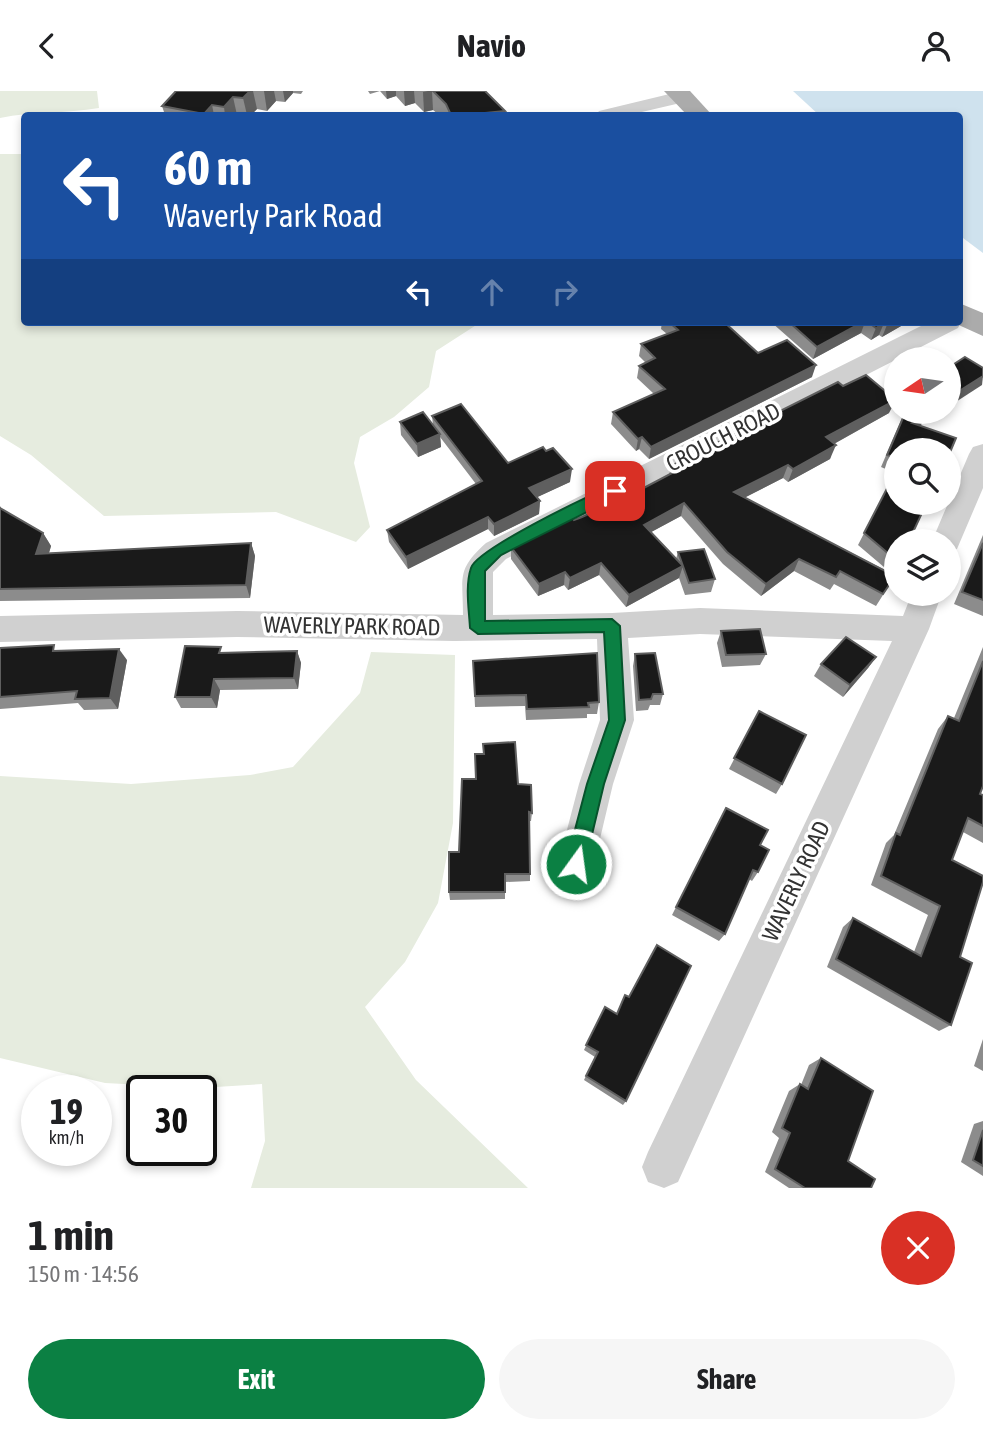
<!DOCTYPE html>
<html lang="en">
<head>
<meta charset="utf-8">
<style>
	:root { --surface:#fff; --page:#f6f6f6; --text:#202124; --muted:#757577; --accent:#0b8043 }
	body { margin:0; font-family:"Asap Condensed",sans-serif; background:var(--page); color:var(--text); height:100vh; display:flex; flex-direction:column; font-size:26px; white-space:nowrap }
	* { box-sizing:border-box; margin:0 }
	p { font-size:23px; color:var(--muted) }
	.icon { flex:none; width:38px; height:38px; fill:none; stroke:currentColor; stroke-width:2; stroke-linecap:round; stroke-linejoin:round }
	.map { position:relative; height:1097px; overflow:hidden }
	.panel { display:flex; flex-direction:column; background:var(--surface); flex:1 }
	.panel>* { flex:none }
	.top-card { position:absolute; left:21px; top:21px; width:942px; height:214px; border-radius:7px; box-shadow:0 4px 10px #0003; background:#1a4fa0; color:#fff; overflow:hidden }
	.needle { width:46px; rotate:257deg }
	.controls { position:absolute; left:884px; top:256px; display:grid; gap:14px }
	.controls a { display:grid; place-items:center; width:77px; height:77px; border-radius:50%; background:var(--surface); box-shadow:0 4px 10px #0003; font-size:35px }
	.speed { position:absolute; left:21px; top:984px; display:flex; gap:14px; font-size:35px; font-weight:700; text-align:center }
	.speed>* { display:grid; place-content:center; width:91px; height:91px; border-radius:50%; background:var(--surface); box-shadow:0 4px 10px #0003; line-height:1 }
	.speed small { font-size:18px; font-weight:400 }
	.speed .limit { border:4px solid #111; border-radius:10px; background:#fff; color:#111 }
	.pin { position:absolute; display:grid; place-items:center; width:60px; height:60px; color:#fff; margin:-30px; border-radius:14px; box-shadow:0 4px 10px #0006 }
	.me { position:absolute; width:77px; margin:-38px; rotate:14deg; stroke-linejoin:round; filter:drop-shadow(0 0 5px #0008) }
	.turn { display:flex; align-items:center; gap:24px; height:147px; padding:0 28px; font-size:32px }
	.turn .icon { width:91px; height:91px; stroke-width:2.5 }
	.turn b { display:block; font-size:49px; line-height:60px }
	.lanes { display:flex; align-items:center; height:66px; padding:0 28px; background:#0003; justify-content:center; gap:35px; direction:ltr }
	.lanes .off { opacity:.35 }
	.round { display:grid; place-items:center; flex:none; width:74px; height:74px; border-radius:37px; background:var(--page) }
	.head { display:flex; align-items:center; justify-content:space-between; height:119px; padding:0 28px }
	h1 { font-size:42px; font-weight:700; line-height:52px }
	.primary-button { display:flex; gap:14px; margin-top:auto; padding:14px 28px }
	.primary-button a { flex:1; height:80px; border-radius:42px; background:var(--accent); color:#fff; font-size:28px; font-weight:700; line-height:80px; text-align:center }
	.primary-button a+a { background:var(--page); color:var(--text) }
	header { display:flex; justify-content:space-between; align-items:center; height:91px; padding:0 28px; background:var(--surface); font-size:32px; font-weight:700 }
	.map>svg:first-child { display:block }
	.green { fill:#e6ecdf }
	.water { fill:#cfe2ee }
	.lines { fill:none; stroke-linecap:round; stroke-linejoin:round }
	.minor { fill:#d0d0d0; fill-rule:evenodd }
	.major { fill:#ababab; fill-rule:evenodd }
	.wall { fill:#8c8c8c }
	.shaded-wall { fill:#5f5f5f }
	.building { fill:#1a1a1a; stroke:#5f5f5f; stroke-width:2 }
	.route { fill:#0b8043; stroke:#07532c; stroke-width:2 }
	.labels { text-anchor:middle; stroke-width:7; stroke-linejoin:round; paint-order:stroke }
	.street-label { font-size:23px; fill:#333; stroke:#fff }
</style>
</head>
<body>
<header><svg class="icon" aria-label="back" viewBox="0 0 24 24"><path d="M15 5l-7 7 7 7"/></svg>Navio<svg class="icon" aria-label="person" viewBox="0 0 24 24"><circle cx="12" cy="8" r="4"/><path d="M4 21q1-7 8-7t8 7"/></svg></header>
<div class="map">
<svg width="983" height="1097" viewBox="0 0 983 1097">
	<rect width="100%" height="100%" fill="#fff"/>
	<g class="green">
		<path d="M0,0h97l2,17c-34,6 -66,3 -99,10z"/>
		<path d="M0,63h24v168h457l-45,29 -7,36 -35,30 -34,20 -6,26 16,64 -14,15 -80,-30 -172,4 -73,-61 -31,-19z"/>
		<path d="M371,561l84,3 -2,168 -15,80 -33,59 -40,45 51,73 112,108h-277l14,-47 -3,-57 -62,4 -95,-5 -105,-25v-282l131,8 119,-9 43,-8 67,-74z"/>
	</g>
	<path class="water" d="M793,0h190v162l-24,-18v-120h-140z"/>
	<g class="lines">
		<g class="minor">
			<path d="M682,0l7,2 3,4 -3,4 -60,14h-33l3,-4z"/>
			<path d="M959,227l2,4 -3,6 -452,231 -13,13v43l119,-2 88,-5 203,8 9,-23h30l-13,36 -251,553 -14,6 -16,-6 -6,-15 6,-15 244,-511 -192,-7 -72,4 6,82 -21,64 -19,80 -5,12 -13,6 -13,-6 -5,-12 21,-80 21,-64 -3,-81 -143,2 -217,-4 -237,5v-26l237,-5 226,4c0,-38 -7,-45 23,-72l443,-221h30z"/>
			<path d="M983,353v44l-26,61 -9,3v-11h-16l37,-87 4,-7z"/>
		</g>
		<g class="major">
			<path d="M664,0h26l22,24h-25z"/>
			<path d="M959,212l24,10v23l-31,-14h7z"/>
		</g>
	</g>
	<g class="wall">
		<path d="M176,0h127l-2,3 -8,-1 -8,9 -9,-1 -9,10 -10,-2 -6,6h-86l-3,-9z"/>
		<path d="M368,0h117l20,20v4h-66l-6,-5 -9,2 -9,-9 -10,3 -9,-10 -9,3 -7,-8 -10,3z"/>
		<path d="M662,231h62l34,31 54,24 -163,82 -10,-10 -3,2 -25,-27 2,-12 41,-18 -17,-16 2,-12 7,-3 -7,-7 2,-12 26,-10 -6,-5z"/>
		<path d="M771,231h137l-26,15 -3,-2 -8,5 -10,-7 -48,26z"/>
		<path d="M843,295l46,27 -55,31 -4,15 -42,23 -5,-4 -39,20 147,75 -33,-28 37,-72 -14,-6 24,-56h37l-22,14 -24,25v117l-4,7 3,2 -19,30 -42,-22 -4,6 -36,-19 -33,25 -38,-32 -42,-48 -30,16 25,27 2,-7 37,27 -4,13 -26,3 -6,-17 -53,29 -27,-32 -31,15 -4,-5 -26,11 -27,-37v-12l110,-47 48,-25 2,-9z"/>
		<path d="M432,325l76,47 62,19 -33,15 3,4 -1,13 -45,22 -6,-7 -80,40 -19,-27 -2,-12 89,-46 -36,-47 1,10 -23,10 -17,-22 -1,-13 33,3z"/>
		<path d="M0,415l2,3 41,24 8,13 -2,7 202,-10 4,13 -5,42 -250,3z"/>
		<path d="M983,444v81l-29,-12z"/>
		<path d="M721,540l45,23 -6,11 -38,2 -5,-24z"/>
		<path d="M983,556v139l-3,8 3,1v48l-20,-11 -11,28 8,97 -9,68 -12,6 -112,-64 16,-40 10,-9 61,34 14,-37 -57,-30 15,-42 8,-8 44,-106 10,-13 6,2z"/>
		<path d="M0,557l58,3 69,9 -9,49 -34,1 -6,-7 -78,6z"/>
		<path d="M297,560l4,12 -3,26 -78,1 -3,18h-36l-6,-11 48,-44z"/>
		<path d="M635,563l28,40 -3,11h-10l-2,5 -12,1 -3,-45z"/>
		<path d="M876,566l-8,11 -25,29 -29,-21 7,-12z"/>
		<path d="M473,570l126,41 -2,12h-10v4l-61,2 -1,-14 -50,1z"/>
		<path d="M759,620l23,73 -6,10 -47,-25z"/>
		<path d="M518,693l14,29 -1,8h-2l1,53v7l-25,1v17l-55,1 -1,-8 10,-40z"/>
		<path d="M726,717l34,37 -2,27 -6,9 -3,-2 -24,55 -6,7 -47,-26z"/>
		<path d="M605,916l21,94 -3,4 -39,-25 11,-23 -11,-7z"/>
		<path d="M983,948v32l-9,-5z"/>
		<path d="M821,967l27,103 23,27h-82l-24,-16 14,-34 -7,-6 17,-41 11,-7 1,1 8,-20z"/>
		<path d="M983,1030v55l-22,-14 13,-38z"/>
	</g>
	<g class="shaded-wall">
		<path d="M250,0h3l4,18 -6,6h-4l-4,-17z"/>
		<path d="M264,0h10l2,10 -9,10z"/>
		<path d="M283,0h10v2l-8,9z"/>
		<path d="M386,0h10v5l-9,3z"/>
		<path d="M404,0h10l1,12 -10,3z"/>
		<path d="M428,0h4l1,19 -9,2 -1,-20z"/>
		<path d="M233,6l4,18h-12l-1,-8z"/>
		<path d="M212,14l2,10h-10v-1z"/>
		<path d="M505,20v4h-40z"/>
		<path d="M863,231h2l-4,11 -48,26 4,-12z"/>
		<path d="M892,231h16l-26,15 5,-12z"/>
		<path d="M884,232l-5,12 -8,5 5,-12z"/>
		<path d="M816,274l-4,12 -163,82 2,-12z"/>
		<path d="M983,285l-1,9 -34,22v-9z"/>
		<path d="M896,309l-7,13 -68,38 5,-14z"/>
		<path d="M929,320h13l-37,24 7,-12z"/>
		<path d="M440,343l1,13 -23,10 -1,-13z"/>
		<path d="M642,346l-3,12 -3,2 2,-12z"/>
		<path d="M836,354l-6,14 -42,23 5,-13z"/>
		<path d="M788,374l-5,13 -53,27 4,-13z"/>
		<path d="M572,378l-2,13 -41,19v-13z"/>
		<path d="M540,410l-1,13 -45,22v-12z"/>
		<path d="M684,412l-3,13 -39,21 2,-12z"/>
		<path d="M488,426v12l-80,40 -2,-12z"/>
		<path d="M43,442l8,13 -6,20 -9,-12z"/>
		<path d="M251,452l4,13 -5,42 -4,-13z"/>
		<path d="M799,468l-5,12 -33,25 5,-12z"/>
		<path d="M601,472l-2,12 -31,15 2,-12z"/>
		<path d="M683,475l-4,12 -53,29 3,-12z"/>
		<path d="M565,481l-1,13 -26,11 1,-12z"/>
		<path d="M119,558l8,11 -9,49 -8,-11z"/>
		<path d="M297,560l4,12 -3,26 -4,-11z"/>
		<path d="M876,566l-8,11 -25,29 7,-12z"/>
		<path d="M214,588l6,11 -3,18 -6,-11z"/>
	</g>
	<g class="building">
		<path d="M176,0h74l-7,7 -10,-1 -9,10 -12,-2 -8,9 -42,-8z"/>
		<path d="M433,0h52l20,20 -40,4h-14l-5,-11z"/>
		<path d="M669,231h55l34,31 29,-13 29,25 -165,82 -9,-10 -4,2 -25,-27 52,-23 -26,-23 16,-8 -14,-14 37,-14z"/>
		<path d="M789,231h74l-46,25z"/>
		<path d="M868,231h24l-5,3 -3,-2 -8,5z"/>
		<path d="M965,266l18,11v8l-35,22v-30z"/>
		<path d="M866,284l30,25 -70,37 10,8 -43,24 -5,-4 -54,27 161,84 -12,18 -43,-23 -4,6 -37,-18 -33,25 -39,-32 -43,-49 -40,22 39,41 -54,29 -28,-32 -31,15 -5,-6 -26,12 -28,-37 61,-30 2,3 8,-3 39,-17 55,-29 -5,-5 167,-84 5,4z"/>
		<path d="M461,313l47,59 35,-16 3,4 7,-3 19,21 -43,19 11,13 -46,23 -6,-7 -82,40 -19,-27 95,-49 -50,-65z"/>
		<path d="M906,320h23l-17,12 44,15 -8,19v-7h-52v8l-9,-3z"/>
		<path d="M423,321l17,22 -23,10 -17,-22z"/>
		<path d="M896,380v31h31l-18,39h-13v19l-32,-27z"/>
		<path d="M0,417l43,25 -7,21 215,-11 -5,42 -246,4z"/>
		<path d="M983,452v57l-21,-8z"/>
		<path d="M704,458l11,30 -26,4 -11,-31z"/>
		<path d="M760,538l6,25 -40,1 -5,-24z"/>
		<path d="M846,546l30,20 -26,28 -29,-21z"/>
		<path d="M54,554l-1,6 66,-2 -9,49 -35,1 2,-8 -77,6v-49z"/>
		<path d="M185,555l36,1 -2,6 78,-2 -3,27 -80,1 -3,18h-36z"/>
		<path d="M597,562l2,49 -11,1 1,4 -62,2 -1,-14 -51,1 -2,-35z"/>
		<path d="M655,562l8,41h-10l-2,5 -12,1 -4,-46z"/>
		<path d="M983,570v125l-3,8 3,1v31l-15,-8 -16,42 31,16v6l-23,75 12,6 -21,62 -115,-66 17,-41 68,38 19,-50 -59,-30 15,-43 4,2 48,-119 11,5z"/>
		<path d="M759,620l47,24 -24,49 -48,-26z"/>
		<path d="M515,651l3,42 13,1 1,28 -3,-1 1,62h-25v18h-56v-40h10l3,-73h14l-1,-25h9l-1,-10z"/>
		<path d="M726,717l42,22 -8,15 9,5 -11,22 -5,-2 -28,64 -49,-27z"/>
		<path d="M657,854l34,21 -65,135 -40,-25 12,-24 -12,-7 19,-38 12,7 8,-19 4,2z"/>
		<path d="M821,967l52,33 -25,70 27,18 -4,9h-66l-30,-19 15,-36 -8,-5 18,-44 8,5z"/>
		<path d="M983,1039v36l-10,-6z"/>
	</g>
	<path class="route" d="M615,394l8,6 -2,4 -120,60 -16,16v50l127,-2 8,7 5,94 -21,64 -19,80 -3,7 -6,2 -7,-2 -3,-7 21,-80 22,-64 -5,-88 -126,2 -8,-6c-1,-19 -5,-42 1,-60 6,-19 122,-75 144,-83z"/>
	<g class="labels">
		<g class="street-label">
			<text transform="translate(723 346) rotate(-27)" y="8">CROUCH ROAD</text>
			<text transform="translate(352 535) rotate(1)" y="8">WAVERLY PARK ROAD</text>
			<text transform="translate(796 790) rotate(-65)" y="8">WAVERLY ROAD</text>
		</g>
	</g>
</svg>
<div class="controls">
<a><svg class="needle" viewBox="-14 -14 28 28"><path d="M0-13l5 13h-10z" fill="#e53935"/><path d="M0 13l5-13h-10z" fill="#757577"/></svg></a>
<a><svg class="icon" aria-label="search" viewBox="0 0 24 24"><circle cx="10" cy="10" r="6"/><path d="M15 15l6 6"/></svg></a>
<a><svg class="icon" aria-label="layers" viewBox="0 0 24 24"><path d="M12 4l9 5-9 5-9-5zM3 14l9 5 9-5"/></svg></a>
</div>
<div class="speed"><div>19<small>km/h</small></div><div class="limit">30</div></div>
<div class="pin" style="left:615px;top:400px;background:#d93025"><svg class="icon" aria-label="arrive" viewBox="0 0 24 24"><path d="M6 21V4h12l-3 4 3 4H6"/></svg></div>
<svg class="me" style="left:576px;top:773px" viewBox="-20 -20 40 40"><circle r="17" fill="#0b8043" stroke="#fff" stroke-width="3"/><path d="M0-11L8 9 0 5-8 9z" fill="#fff"/></svg>
<div class="top-card">
<div class="turn"><svg class="icon" aria-label="left" viewBox="0 0 24 24"><path d="M17 20v-9H6M10 6l-5 5 5 5"/></svg><div><b>60 m</b>Waverly Park Road</div></div>
<div class="lanes"><svg class="icon" aria-label="left" viewBox="0 0 24 24"><path d="M17 20v-9H6M10 6l-5 5 5 5"/></svg><svg class="icon off" aria-label="ahead" viewBox="0 0 24 24"><path d="M12 20V5M6 11l6-6 6 6"/></svg><svg class="icon off" aria-label="right" viewBox="0 0 24 24"><path d="M7 20v-9h11M14 6l5 5-5 5"/></svg></div>
</div>
</div>
<section class="panel">
<div class="head"><div><h1>1 min</h1><p>150 m · 14:56</p></div><a class="round" style="background:#d93025;color:#fff"><svg class="icon" aria-label="close" viewBox="0 0 24 24"><path d="M6 6l12 12M18 6L6 18"/></svg></a></div>
<div class="primary-button"><a>Exit</a><a>Share</a></div>
</section>
</body>
</html>
